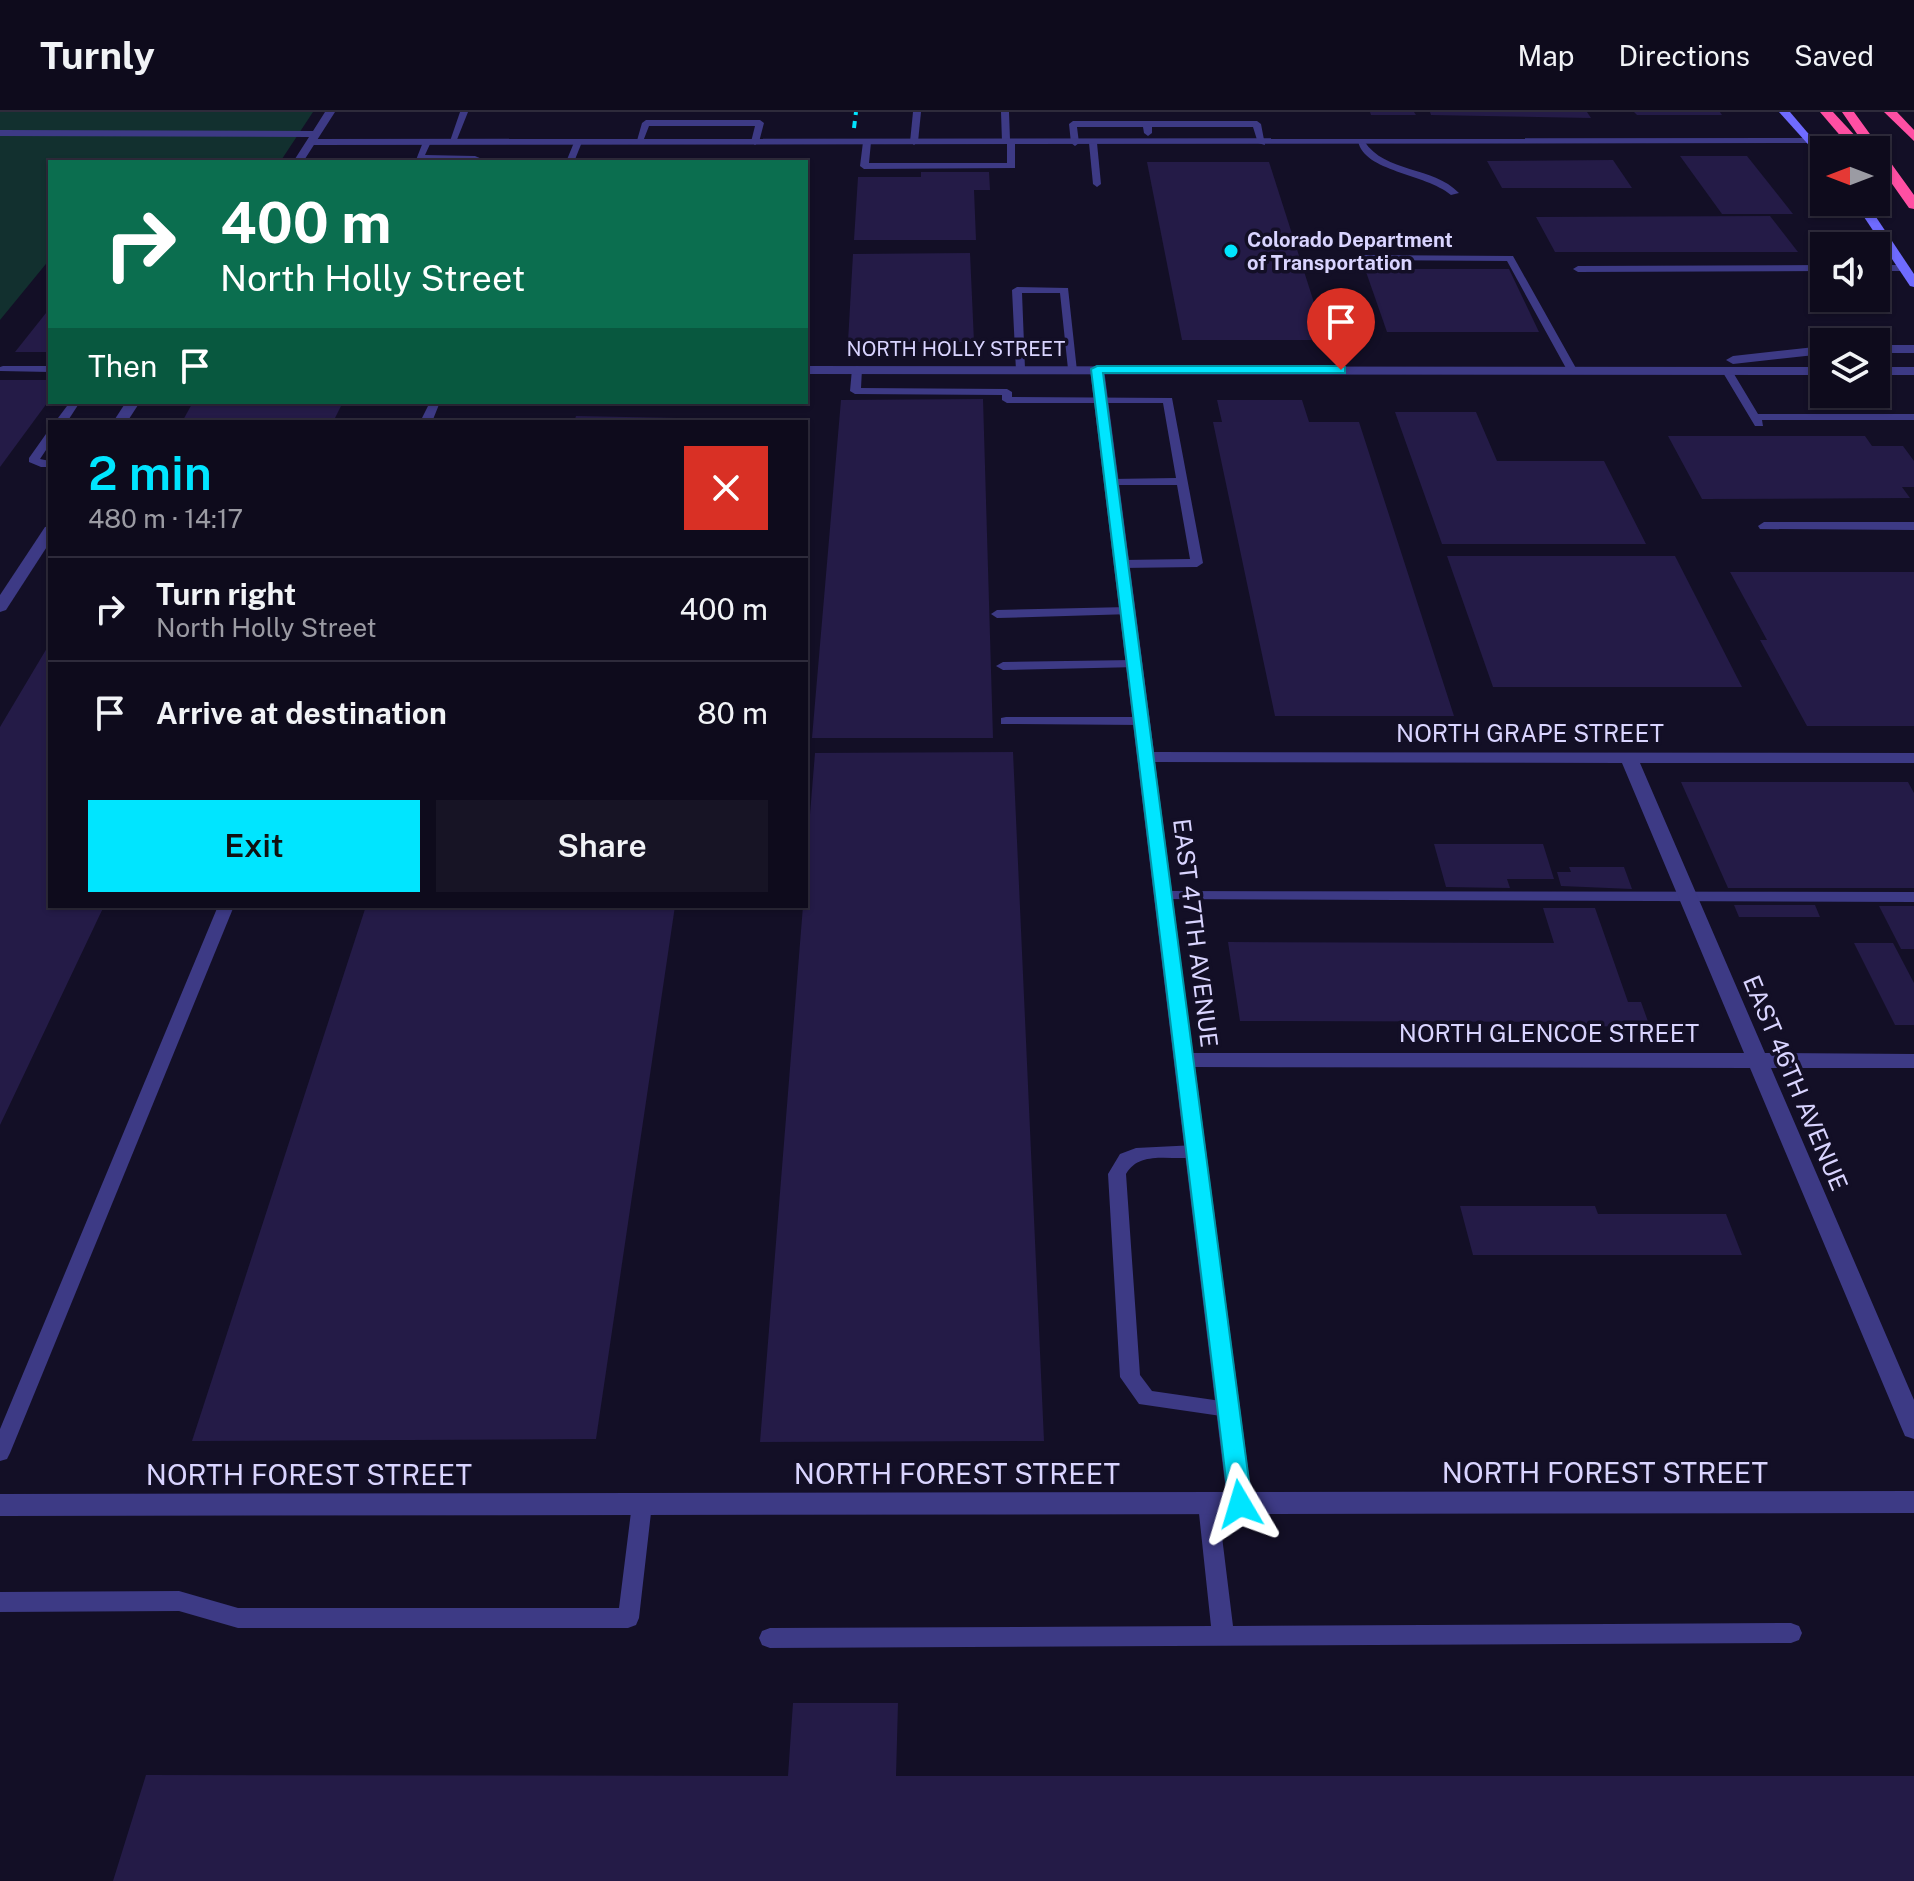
<!DOCTYPE html>
<html lang="en">
<head>
<meta charset="utf-8">
<style>
	:root { --surface:#0e0b1c; --page:#171425; --text:#f1f3f6; --muted:#9b9ba3; --line:#2e2b3b; --accent:#00e5ff }
	body { margin:0; font-family:"Public Sans",sans-serif; background:var(--page); color:var(--text); height:100vh; display:flex; flex-direction:column; font-size:30px; white-space:nowrap }
	* { box-sizing:border-box; margin:0 }
	p { font-size:26px; color:var(--muted) }
	.icon { flex:none; width:44px; height:44px; fill:none; stroke:currentColor; stroke-width:2; stroke-linecap:round; stroke-linejoin:round }
	.map { position:relative; flex:1; overflow:hidden }
	.panel { position:absolute; left:48px; top:308px; width:760px; height:488px; display:flex; flex-direction:column; background:var(--surface); border-radius:0px; box-shadow:0 2px 6px #0004,0 0 0 2px var(--line) }
	.panel>* { flex:none }
	.banner { position:absolute; left:48px; top:48px; width:760px; height:244px; border-radius:0px; box-shadow:0 2px 6px #0004,0 0 0 2px var(--line); background:#0b6e4f; color:#fff; overflow:hidden }
	.needle { width:52px; rotate:270deg }
	.fabs { position:absolute; left:1810px; top:24px; display:grid; gap:16px }
	.fabs a { display:grid; place-items:center; width:80px; height:80px; border-radius:0px; background:var(--surface); box-shadow:0 2px 6px #0004,0 0 0 2px var(--line); font-size:40px }
	.pin { position:absolute; display:grid; place-items:center; width:68px; height:68px; color:#fff; margin:-82px -34px; border-radius:50% 50% 50% 0; rotate:-45deg; box-shadow:0 0 8px #0007 }
	.pin .icon { rotate:45deg }
	.me { position:absolute; width:88px; margin:-44px; rotate:353deg; stroke-linejoin:round; filter:drop-shadow(0 0 6px #0008) }
	.turn { display:flex; align-items:center; gap:28px; height:168px; padding:0 40px; font-size:36px }
	.turn .icon { width:104px; height:104px; stroke-width:2.5 }
	.turn b { display:block; font-size:56px; line-height:68px }
	.then { display:flex; align-items:center; height:76px; padding:0 40px; background:#0003; gap:16px; font-size:30px }
	.round { display:grid; place-items:center; flex:none; width:84px; height:84px; border-radius:0px; background:var(--page) }
	.overview { display:flex; align-items:center; justify-content:space-between; height:136px; padding:0 40px }
	h1 { font-size:48px; font-weight:600; line-height:60px; color:var(--accent) }
	.action { display:flex; gap:16px; margin-top:auto; padding:16px 40px }
	.action a { flex:1; height:92px; border-radius:0px; background:var(--accent); color:#111; font-size:32px; font-weight:600; line-height:92px; text-align:center }
	.action a+a { background:var(--page); color:var(--text) }
	ul { padding:0; list-style:none }
	li { display:flex; align-items:center; gap:24px; height:104px; padding:0 40px; border-top:2px solid var(--line) }
	li div { flex:1 }
	li b { display:block; font-size:30px }
	li em { font-style:normal }
	header { display:flex; align-items:center; gap:48px; box-sizing:border-box; height:112px; padding:0 40px; background:var(--surface); border-bottom:2px solid var(--line) }
	header strong { font-size:38px }
	nav { display:flex; gap:44px; margin-inline-start:auto; font-size:28px }
	.map>svg:first-child { display:block }
	.green { fill:#12302f }
	.building { fill:#241b47 }
	.lines { fill:none; stroke-linecap:round; stroke-linejoin:round }
	.service { fill:#3d3a85; fill-rule:evenodd }
	.minor { fill:#3d3a85; fill-rule:evenodd }
	.tertiary { fill:#3d3a85; fill-rule:evenodd }
	.secondary { fill:#6f6bff; fill-rule:evenodd }
	.motorway { fill:#ff4fa3; fill-rule:evenodd }
	.rail { stroke:#00e5ff; stroke-width:4; stroke-dasharray:7 6; stroke-linecap:butt }
	.route { fill:#00e5ff; stroke:#0095a6; stroke-width:2 }
	.poi-dot { fill:#00e5ff; stroke:#130f26; stroke-width:3 }
	.labels { text-anchor:middle; stroke-width:7; stroke-linejoin:round; paint-order:stroke }
	.far-poi-label { font-size:20px; font-weight:bold; fill:#d9d4ff; stroke:#130f26; text-anchor:start }
	.far-street-label { font-size:20px; fill:#d9d4ff; stroke:#130f26 }
	.street-label { font-size:24px; fill:#d9d4ff; stroke:#130f26 }
	.near-street-label { font-size:28px; fill:#d9d4ff; stroke:#130f26 }
</style>
</head>
<body>
<header>
<strong>Turnly</strong>
<nav><a>Map</a><a>Directions</a><a>Saved</a></nav>
</header>
<div class="map">
<svg width="1914" height="1769" viewBox="0 0 1914 1769">
	<rect width="100%" height="100%" fill="#130f26"/>
	<path class="green" d="M0,0h313l-33,50h-230v97l-50,61z"/>
	<g class="building">
		<path d="M1370,0h44l2,3h-45z"/>
		<path d="M1430,0h157l4,6 -160,-3z"/>
		<path d="M1634,0h86l2,3h-85z"/>
		<path d="M1680,44h67l46,58h-71z"/>
		<path d="M1613,48l19,28h-130l-15,-27z"/>
		<path d="M1147,50h122l57,178h-144z"/>
		<path d="M921,60h68l1,18h-16l2,50h-122l4,-63h63z"/>
		<path d="M1770,104l28,36h-243l-19,-35z"/>
		<path d="M970,141l4,89h-126l5,-88z"/>
		<path d="M1365,157h144l30,63h-152z"/>
		<path d="M50,196v44h-35z"/>
		<path d="M0,268h50v19l-50,68z"/>
		<path d="M983,287l10,339h-181l29,-338z"/>
		<path d="M1217,288h85l7,22h50l95,294h-179l-62,-294h9z"/>
		<path d="M193,290h150l-10,20h-151z"/>
		<path d="M1395,300h81l21,49h107l42,83h-204z"/>
		<path d="M576,304l152,3v3h-223l1,-3h69z"/>
		<path d="M1668,324h197l7,10h31l11,15v26h-12l8,11 -208,1z"/>
		<path d="M1447,444h228l67,131h-249z"/>
		<path d="M1730,460h184v154h-107l-47,-86h7z"/>
		<path d="M50,531v263h54l-104,219v-398z"/>
		<path d="M1013,640l31,689 -284,1 43,-536h3v-43l9,-110z"/>
		<path d="M1681,670h227l6,11v95h-186z"/>
		<path d="M1434,732h109l11,35h-47l3,9 -64,-1z"/>
		<path d="M1569,755h55l8,22 -71,-3 -4,-14h14z"/>
		<path d="M1734,793h81l5,12h-81z"/>
		<path d="M366,794h309l-79,533 -404,2z"/>
		<path d="M1879,794h35v43h-13z"/>
		<path d="M1543,796h52l33,94h13l9,25 -68,-1 -2,-4 -340,-1 -12,-79 326,1z"/>
		<path d="M1854,831h39l21,40v42h-19z"/>
		<path d="M1460,1094h135l3,8h128l16,41h-269z"/>
		<path d="M793,1591h105l-2,73h1018v105h-1801l33,-106 642,1z"/>
	</g>
	<g class="lines">
		<g class="service">
			<path d="M460,0h8l-12,30 -7,2z"/>
			<path d="M913,0h8l-3,30 -4,3 -4,-3z"/>
			<path d="M1001,0h8l1,28 5,2v26l-151,1 -4,-3 3,-24 4,-3 4,3 -2,21h138v-19l-5,-2z"/>
			<path d="M646,8h114l4,3 -5,19 -4,3 -4,-3 4,-16h-106l-7,18h-6l6,-21z"/>
			<path d="M1257,9l4,3 4,21 -7,-2 -5,-16h-101v6l-4,3 -4,-3 -1,-6h-66l2,16 -4,3 -4,-3 -2,-19 4,-3z"/>
			<path d="M427,27l4,3 -6,13 50,1 14,6 -73,-2 7,-18z"/>
			<path d="M575,28l7,2 -8,20h-8z"/>
			<path d="M1093,28l4,3 4,41 -4,3 -4,-3 -4,-41z"/>
			<path d="M1358,29h6c22,33 68,24 95,52l-8,2c-26,-22 -87,-23 -93,-54z"/>
			<path d="M1362,143l151,1 64,114 -5,3 -5,-3 -60,-109 -148,-1 -2,-2z"/>
			<path d="M1824,153v6l-246,1 -5,-3 5,-3z"/>
			<path d="M1876,153h29l5,3 -5,3h-29z"/>
			<path d="M1017,175l51,1 9,83 -9,-2 -8,-76h-38l3,76 -9,2 -4,-81z"/>
			<path d="M3,254h47v6l-50,-1v-4z"/>
			<path d="M857,254l5,3 -1,19 146,1 5,3v5l160,1 31,165 -6,4 -75,1 -6,-4 6,-4 68,-1 -13,-74h-66l-6,-3 6,-3 65,-1 -13,-75h-156l-5,-3v-5l-147,-1 -5,-3 2,-22z"/>
			<path d="M1723,257h8l27,45h156v6h-152l1,6h-8l-33,-55z"/>
			<path d="M70,290h10l-13,20h-12z"/>
			<path d="M430,290h10l-8,20h-12z"/>
			<path d="M50,321v11l-10,15 10,2v6h-9l-12,-5v-4l17,-24z"/>
			<path d="M1764,410h150v8l-154,-1 -2,-3z"/>
			<path d="M1128,495l6,4 -2,3 -135,4 -6,-4 6,-4z"/>
			<path d="M1134,548l7,4 -2,3 -136,3 -7,-4 7,-4z"/>
			<path d="M1006,605h136l7,4 -7,4 -141,-1v-6z"/>
			<path d="M1164,779l750,1v10l-755,-3 -3,-3z"/>
			<path d="M218,794h16l-224,547 -3,6 -7,2v-32z"/>
			<path d="M1196,1033l6,1 3,5 -3,5c-26,7 -61,-8 -76,18l14,201 12,16 83,12 3,6 -3,6 -7,2 -89,-13 -19,-27 -12,-203 12,-20 16,-6z"/>
			<path d="M642,1383l7,3 3,6 -13,114 -3,7 -8,3h-390l-59,-17 -179,1v-20l179,-1 59,17h381l13,-104 3,-6z"/>
			<path d="M1208,1383l7,3 3,6 15,122 558,-3 8,3 3,7 -3,7 -8,3 -1021,5 -8,-3 -3,-7 3,-7 8,-3 441,-2 -13,-122 3,-6z"/>
		</g>
		<g class="minor">
			<path d="M1810,26l4,1v4l-1502,2 -5,-3 5,-3z"/>
			<path d="M1097,253l7,4 50,383 760,1v10h-274l125,290 149,1v14h-143l143,332v39l-9,-3 -3,-7 -152,-361 -555,-1 56,425 663,-1v22l-1914,3v-22l1226,-2 -136,-1123zM1155,650l467,1 122,290h-551z"/>
		</g>
		<g class="tertiary">
			<path d="M325,0h10l-32,50h-10l16,-25 -309,-1v-6l313,1z"/>
			<rect x="1876" y="233" width="38" height="8"/>
			<path d="M1824,234v8l-91,10 -7,-4 7,-4z"/>
			<path d="M806,254l1018,1v8l-1018,-1z"/>
			<rect x="1876" y="255" width="38" height="8"/>
			<path d="M126,290h14l-13,20h-14z"/>
			<path d="M50,414v16l-44,68 -6,2v-17l45,-68z"/>
		</g>
		<g class="secondary">
			<path d="M1779,0h11l34,40v10z"/>
			<path d="M1854,90h12l48,72v13l-4,-1z"/>
		</g>
		<g class="motorway">
			<path d="M1820,0h13l26,28v6h-10z"/>
			<path d="M1842,0h12l60,83v14l-5,-1 -33,-47v-11h-8z"/>
			<path d="M1884,0h13l17,18v11z"/>
		</g>
		<g class="rail">
			<path d="M854,16l2,-16"/>
			<path d="M806,55l1,-3"/>
		</g>
	</g>
	<path class="route" d="M1341,254l4,1v6h-242l149,1131 -3,7 -9,3 -8,-3 -3,-7 -138,-1135 6,-3z"/>
	<circle class="poi-dot" cx="1231" cy="139" r="8"/>
	<g class="labels">
		<g class="far-poi-label">
			<text x="1247" y="135">Colorado Department<tspan x="1247" dy="23">of Transportation</tspan></text>
		</g>
		<g class="far-street-label">
			<text x="956" y="244">NORTH HOLLY STREET</text>
		</g>
		<g class="street-label">
			<text x="1530" y="630">NORTH GRAPE STREET</text>
			<text transform="translate(1195 821) rotate(83)" y="8">EAST 47TH AVENUE</text>
			<text x="1549" y="930">NORTH GLENCOE STREET</text>
			<text transform="translate(1795 971) rotate(67)" y="8">EAST 46TH AVENUE</text>
		</g>
		<g class="near-street-label">
			<text x="1605" y="1371">NORTH FOREST STREET</text>
			<text x="957" y="1372">NORTH FOREST STREET</text>
			<text x="309" y="1373">NORTH FOREST STREET</text>
		</g>
	</g>
</svg>
<div class="fabs">
<a><svg class="needle" viewBox="-14 -14 28 28"><path d="M0-13l5 13h-10z" fill="#e53935"/><path d="M0 13l5-13h-10z" fill="#9b9ba3"/></svg></a>
<a><svg class="icon" aria-label="sound" viewBox="0 0 24 24"><path d="M4 9h4l5-4v14l-5-4H4zM17 9q2 3 0 6"/></svg></a>
<a><svg class="icon" aria-label="layers" viewBox="0 0 24 24"><path d="M12 4l9 5-9 5-9-5zM3 14l9 5 9-5"/></svg></a>
</div>
<div class="pin" style="left:1341px;top:258px;background:#d93025"><svg class="icon" aria-label="arrive" viewBox="0 0 24 24"><path d="M6 21V4h12l-3 4 3 4H6"/></svg></div>
<svg class="me" style="left:1240px;top:1392px" viewBox="-20 -20 40 40"><path d="M0-17L14 15 0 8-14 15z" fill="#00e5ff" stroke="#fff" stroke-width="4"/></svg>
<div class="banner">
<div class="turn"><svg class="icon" aria-label="right" viewBox="0 0 24 24"><path d="M7 20v-9h11M14 6l5 5-5 5"/></svg><div><b>400 m</b>North Holly Street</div></div>
<div class="then">Then<svg class="icon" aria-label="arrive" viewBox="0 0 24 24"><path d="M6 21V4h12l-3 4 3 4H6"/></svg></div>
</div>
<section class="panel">
<div class="overview"><div><h1>2 min</h1><p>480 m · 14:17</p></div><a class="round" style="background:#d93025;color:#fff"><svg class="icon" aria-label="close" viewBox="0 0 24 24"><path d="M6 6l12 12M18 6L6 18"/></svg></a></div>
<ul>
<li><svg class="icon" aria-label="right" viewBox="0 0 24 24"><path d="M7 20v-9h11M14 6l5 5-5 5"/></svg><div><b>Turn right</b><p>North Holly Street</p></div><em>400 m</em></li>
<li><svg class="icon" aria-label="arrive" viewBox="0 0 24 24"><path d="M6 21V4h12l-3 4 3 4H6"/></svg><div><b>Arrive at destination</b></div><em>80 m</em></li>
</ul>
<div class="action"><a>Exit</a><a>Share</a></div>
</section>
</div>
</body>
</html>
